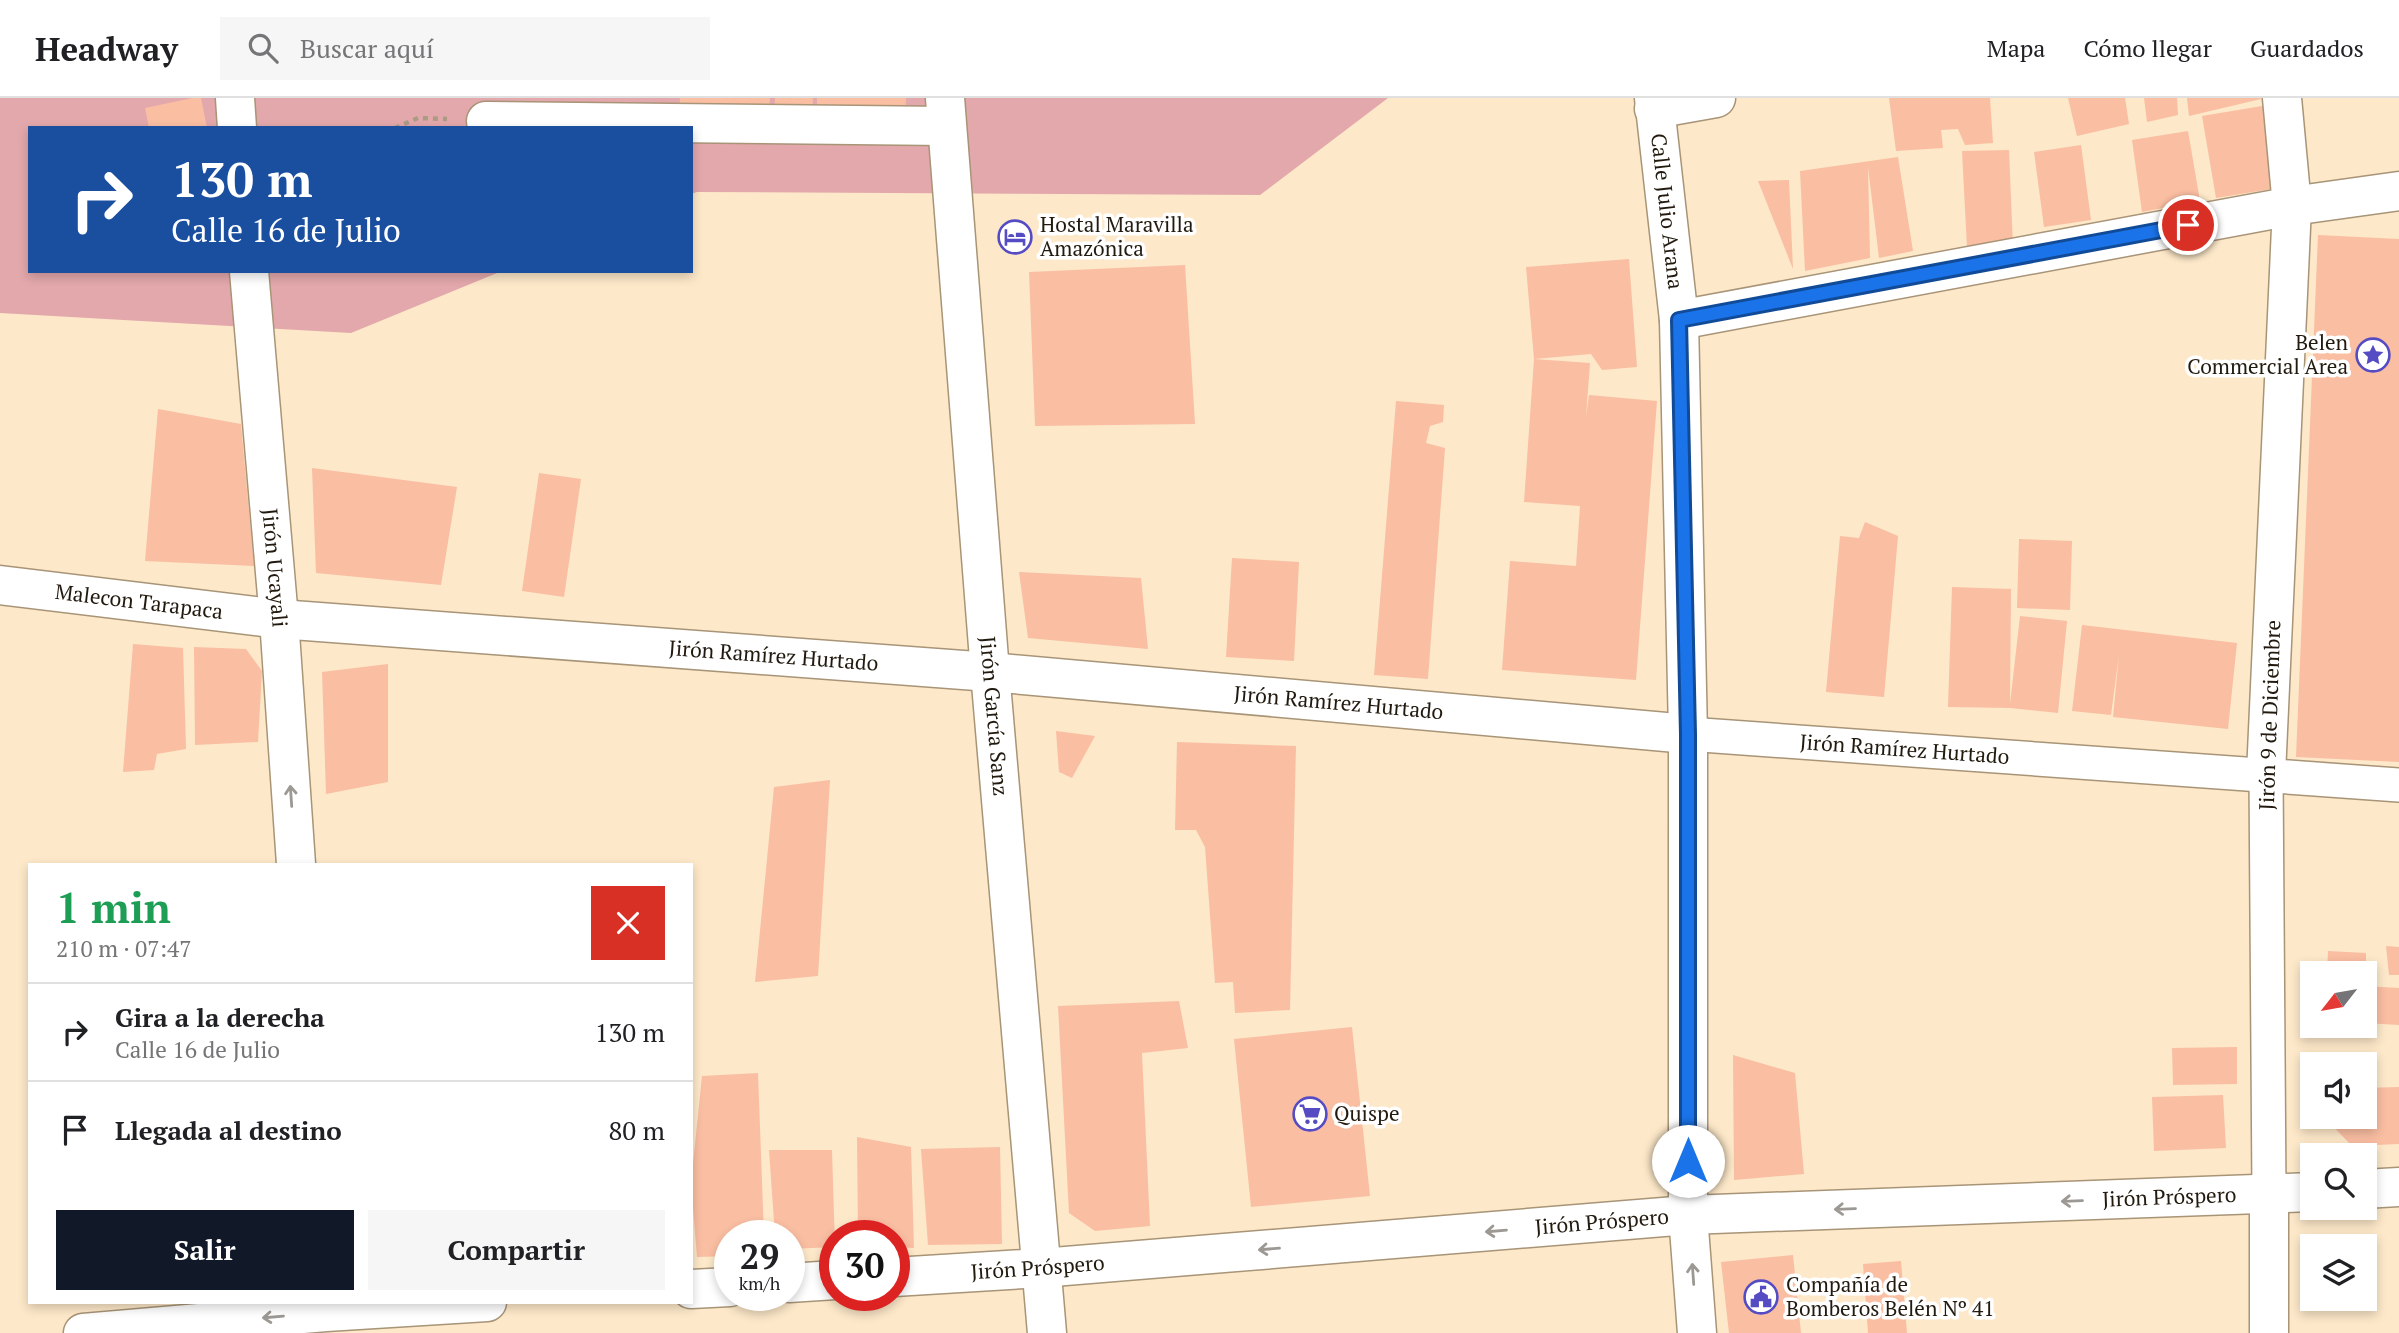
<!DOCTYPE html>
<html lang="es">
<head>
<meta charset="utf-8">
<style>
	:root { --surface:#fff; --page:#f6f6f6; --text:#202124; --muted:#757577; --line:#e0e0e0; --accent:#111827 }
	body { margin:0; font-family:"PT Serif",serif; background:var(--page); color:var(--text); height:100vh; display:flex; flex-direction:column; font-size:26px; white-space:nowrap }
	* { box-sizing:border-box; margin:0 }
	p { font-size:23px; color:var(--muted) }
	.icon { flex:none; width:38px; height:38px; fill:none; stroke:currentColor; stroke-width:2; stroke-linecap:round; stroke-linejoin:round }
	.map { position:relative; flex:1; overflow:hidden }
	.panel { position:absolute; left:28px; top:765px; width:665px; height:441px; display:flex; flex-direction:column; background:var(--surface); border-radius:0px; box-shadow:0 4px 10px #0003 }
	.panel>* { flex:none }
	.banner { position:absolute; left:28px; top:28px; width:665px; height:147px; border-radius:0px; box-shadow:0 4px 10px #0003; background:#1a4fa0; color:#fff; overflow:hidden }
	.needle { width:46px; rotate:239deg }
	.fabs { position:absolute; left:2300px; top:863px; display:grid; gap:14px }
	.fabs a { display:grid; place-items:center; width:77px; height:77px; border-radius:0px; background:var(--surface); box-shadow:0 4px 10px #0003; font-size:35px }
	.speed { position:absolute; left:714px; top:1122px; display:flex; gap:14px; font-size:35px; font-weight:700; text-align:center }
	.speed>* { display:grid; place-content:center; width:91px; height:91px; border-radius:50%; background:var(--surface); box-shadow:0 4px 10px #0003; line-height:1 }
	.speed small { font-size:18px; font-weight:400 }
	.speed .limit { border:10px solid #d22; background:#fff; color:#111 }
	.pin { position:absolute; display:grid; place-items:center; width:60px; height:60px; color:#fff; margin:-30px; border:4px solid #fff; border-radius:50%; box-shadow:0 2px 7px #0007 }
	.me { position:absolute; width:77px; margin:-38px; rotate:0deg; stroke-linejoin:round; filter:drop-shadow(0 0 5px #0008) }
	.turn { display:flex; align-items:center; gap:24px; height:147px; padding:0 28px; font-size:32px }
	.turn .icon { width:91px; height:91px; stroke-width:2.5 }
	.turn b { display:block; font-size:49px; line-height:60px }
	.round { display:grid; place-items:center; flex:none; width:74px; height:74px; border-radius:0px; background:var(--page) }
	.overview { display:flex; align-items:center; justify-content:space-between; height:119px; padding:0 28px }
	h1 { font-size:42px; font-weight:800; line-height:52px; color:#1e9e55 }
	.action { display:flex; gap:14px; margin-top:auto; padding:14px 28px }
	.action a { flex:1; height:80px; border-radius:0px; background:var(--accent); color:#fff; font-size:28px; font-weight:800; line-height:80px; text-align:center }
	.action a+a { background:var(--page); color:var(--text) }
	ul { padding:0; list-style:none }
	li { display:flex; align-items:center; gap:21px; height:98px; padding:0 28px; border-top:2px solid var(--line) }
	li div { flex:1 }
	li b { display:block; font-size:26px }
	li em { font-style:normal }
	header { display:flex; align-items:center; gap:42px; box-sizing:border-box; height:98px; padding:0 35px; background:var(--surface); border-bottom:2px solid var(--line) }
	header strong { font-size:33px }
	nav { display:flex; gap:38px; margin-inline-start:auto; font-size:24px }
	.search { width:490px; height:63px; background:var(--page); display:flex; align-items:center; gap:18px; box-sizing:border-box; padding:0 24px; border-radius:0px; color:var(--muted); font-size:26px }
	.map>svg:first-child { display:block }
	.green { fill:#e3a8ab }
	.building { fill:#fabea2 }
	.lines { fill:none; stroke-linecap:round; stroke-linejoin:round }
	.pedestrian-casing { stroke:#a89477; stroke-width:36 }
	.minor-casing { stroke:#a89477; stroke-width:41 }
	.path { stroke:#ab9b83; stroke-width:4.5; stroke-dasharray:5 5; stroke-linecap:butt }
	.pedestrian { stroke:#fff; stroke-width:33 }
	.minor { stroke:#fff; stroke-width:38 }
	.oneway { stroke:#9c9893 }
	.route-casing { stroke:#114b97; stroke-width:18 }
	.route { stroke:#1a73e8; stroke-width:12 }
	.labels { text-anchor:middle; stroke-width:7; stroke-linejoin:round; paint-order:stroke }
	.street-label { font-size:21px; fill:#221a0f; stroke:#fff }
	.poi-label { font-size:21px; fill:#221a0f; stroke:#fff; text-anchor:start }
</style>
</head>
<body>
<header>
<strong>Headway</strong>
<div class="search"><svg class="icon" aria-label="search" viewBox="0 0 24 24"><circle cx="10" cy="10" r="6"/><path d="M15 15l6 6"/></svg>Buscar aquí</div>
<nav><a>Mapa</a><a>Cómo llegar</a><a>Guardados</a></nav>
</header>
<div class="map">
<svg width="2399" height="1235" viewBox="0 0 2399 1235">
	<rect width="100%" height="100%" fill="#fde8c9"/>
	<path class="green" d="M0,0h1388l-128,97 -563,-3 -6,2v-66h-661v143h472l-151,62 -351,-20z"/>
	<g class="building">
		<path d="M192,0h9l6,30h-58l-4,-20z"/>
		<path d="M680,0h90l-1,14 -90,2z"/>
		<path d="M775,0h38l-1,19 -38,-2z"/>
		<path d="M817,0h89l-1,19 -88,-1z"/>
		<path d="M1889,0h101l3,45 -28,2 -7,-16 -17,1 2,18 -47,3z"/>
		<path d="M2068,0h57l4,26 -52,12z"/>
		<path d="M2144,0h33l1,17 -31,7z"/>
		<path d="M2187,0h74v1l-72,17z"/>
		<path d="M2274,6l15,82 -73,12 -14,-82z"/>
		<path d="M2188,33l12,70 -58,11 -10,-72z"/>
		<path d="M2081,47l10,75 -47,7 -10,-75z"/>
		<path d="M2009,52l4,97 -46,1 -5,-97z"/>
		<path d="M1898,59l15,94 -34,7 -11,-91 2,91 -65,13 -5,-100z"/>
		<path d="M1789,82l4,89 -35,-88z"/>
		<path d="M2318,137l81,4v523l-103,-5z"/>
		<path d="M1629,161l8,108 -35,3 -11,-16 -57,5 56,4 -4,54 3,-22 68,6 -21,279 -134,-10 8,-109 66,5 4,-60 -56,-4 10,-143 -8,-92z"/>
		<path d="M1185,167l10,159 -160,2 -6,-154z"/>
		<path d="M1396,303l48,4 -1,17 -13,4 -4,17 19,5 -17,231 -54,-4z"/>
		<path d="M158,311l83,15 13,142 -109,-5z"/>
		<path d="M312,370l145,19 -16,98 -125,-12z"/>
		<path d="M539,375l42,6 -17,118 -42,-6z"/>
		<path d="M1865,424l33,14 -14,161 -58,-5 14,-156 19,2z"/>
		<path d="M2019,441l53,2 -2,69 -53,-2z"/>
		<path d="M1232,460l67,4 -5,99 -68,-4z"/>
		<path d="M1019,474l122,6 7,71 -120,-11z"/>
		<path d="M1952,489l59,2 -1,115 10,-88 47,5 -9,92 -48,-5 -62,-1z"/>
		<path d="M2082,527l155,18 -9,86 -115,-12 6,-62 -8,60 -39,-4z"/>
		<path d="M133,546l50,4 3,101 -29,5 -3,16 -31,2z"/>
		<path d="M194,549l52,2 16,22 -4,71 -63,3z"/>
		<path d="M388,566v118l-62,12 -4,-122z"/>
		<path d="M1056,633l39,5 -23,42 -13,-6z"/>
		<path d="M1177,644l119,4 -6,264 -55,3 -2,-31 -18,1 -10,-136 -9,-17h-21z"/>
		<path d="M830,682l-12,196 -63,6 19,-195z"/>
		<path d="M2386,848l13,1v28h-10z"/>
		<path d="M2328,853l38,2v20h-39z"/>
		<path d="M2364,888l35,2v37l-35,-2z"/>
		<path d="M1179,903l9,47 -46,5 8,173 -55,5 -26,-18 -11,-207z"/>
		<path d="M1352,929l18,169 -119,11 -17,-168z"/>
		<path d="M2237,949v37l-64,1 -1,-37z"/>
		<path d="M1733,957l62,18 9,101 -70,6z"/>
		<path d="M758,975l6,163h-34v20l-33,1 -6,-74 11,-107z"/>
		<path d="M2399,989v57l-47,2 -26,-27v-3h38v-28z"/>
		<path d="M2223,997l3,53 -72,3 -2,-54z"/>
		<path d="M857,1039l54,10 3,101 -20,-1v-11h-36z"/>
		<path d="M1000,1049l2,97 -74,1 -7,-96z"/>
		<path d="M769,1052h63l3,97 -46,2v-13h-14z"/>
		<path d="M1793,1157l8,78h-72l-8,-71z"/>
		<path d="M1901,1163l6,72h-39l-5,-69z"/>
	</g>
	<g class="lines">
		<defs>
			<g id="pedestrian">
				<path id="s1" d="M1688,636l711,51"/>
				<path d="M2266,676l3,420"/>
			</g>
			<g id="minor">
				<path d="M235,0l2,30"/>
				<path id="s2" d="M945,0l45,574 57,661"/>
				<path id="s3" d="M1654,0l25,222 9,414v481l9,118"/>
				<path d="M1654,11l62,-11"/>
				<path d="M486,23l460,5"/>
				<path id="s4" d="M249,173l30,348 17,245"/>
				<path d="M1679,222l613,-114 107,-15"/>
				<path id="s5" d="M0,487l279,34 711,53 698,62"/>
				<path d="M2266,676l26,-568 -10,-108"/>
				<path d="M2364,1091l35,-2"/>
				<path d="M2269,1096v139"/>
				<path id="s6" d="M894,1179l147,-9 647,-53 624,-23"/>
				<path d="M789,1185l46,-3"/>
				<path d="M691,1191l39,-2"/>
				<path d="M83,1235l243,-21 161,-10"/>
			</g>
		</defs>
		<use href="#pedestrian" class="pedestrian-casing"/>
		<use href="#minor" class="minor-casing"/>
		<path class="path" d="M395,30l23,-10 29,1"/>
		<use href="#pedestrian" class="pedestrian"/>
		<use href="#minor" class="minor"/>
	</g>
	<defs><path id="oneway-shaft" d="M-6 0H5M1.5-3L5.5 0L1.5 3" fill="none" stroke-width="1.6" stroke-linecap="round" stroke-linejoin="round" transform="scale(1.75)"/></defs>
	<g class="oneway">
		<use href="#oneway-shaft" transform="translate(291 698) rotate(-94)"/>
		<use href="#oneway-shaft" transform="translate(2072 1103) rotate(178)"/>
		<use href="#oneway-shaft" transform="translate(1845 1111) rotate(178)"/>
		<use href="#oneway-shaft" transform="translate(1496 1133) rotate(175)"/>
		<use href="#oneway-shaft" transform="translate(1269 1151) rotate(175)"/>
		<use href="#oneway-shaft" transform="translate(1693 1176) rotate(-94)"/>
		<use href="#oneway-shaft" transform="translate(273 1219) rotate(175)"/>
	</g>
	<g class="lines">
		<defs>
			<path id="route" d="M1688,1063v-427l-9,-414 509,-95"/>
		</defs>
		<use href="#route" class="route-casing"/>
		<use href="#route" class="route"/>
	</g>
	<defs>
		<symbol id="hotel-ring" viewBox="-11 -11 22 22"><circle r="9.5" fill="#fff" stroke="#554cc3" stroke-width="1.5"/><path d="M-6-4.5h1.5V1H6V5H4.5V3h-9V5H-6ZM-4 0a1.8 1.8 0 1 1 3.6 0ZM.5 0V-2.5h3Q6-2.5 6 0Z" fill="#554cc3"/></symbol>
		<symbol id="sight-ring" viewBox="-11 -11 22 22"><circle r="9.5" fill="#fff" stroke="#554cc3" stroke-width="1.5"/><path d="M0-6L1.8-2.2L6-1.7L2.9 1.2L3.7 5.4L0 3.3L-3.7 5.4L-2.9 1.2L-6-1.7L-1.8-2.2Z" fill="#554cc3"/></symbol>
		<symbol id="supermarket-ring" viewBox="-11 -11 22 22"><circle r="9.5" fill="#fff" stroke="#554cc3" stroke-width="1.5"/><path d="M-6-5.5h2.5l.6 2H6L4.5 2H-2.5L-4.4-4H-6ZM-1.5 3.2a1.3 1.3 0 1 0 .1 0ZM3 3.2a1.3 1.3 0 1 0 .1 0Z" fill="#554cc3"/></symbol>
		<symbol id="civic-ring" viewBox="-11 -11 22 22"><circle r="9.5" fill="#fff" stroke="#554cc3" stroke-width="1.5"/><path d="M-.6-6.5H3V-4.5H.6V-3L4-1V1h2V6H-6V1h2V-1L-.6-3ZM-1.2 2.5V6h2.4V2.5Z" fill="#554cc3"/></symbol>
	</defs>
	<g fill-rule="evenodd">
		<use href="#hotel-ring" x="996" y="120" width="38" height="38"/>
		<use href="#sight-ring" x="2354" y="238" width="38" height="38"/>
		<use href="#supermarket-ring" x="1291" y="997" width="38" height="38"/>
		<use href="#civic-ring" x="1742" y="1180" width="38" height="38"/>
	</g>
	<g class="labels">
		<g class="street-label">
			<text dy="7" stroke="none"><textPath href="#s3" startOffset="114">Calle Julio Arana</textPath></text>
			<text dy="7" stroke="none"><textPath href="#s4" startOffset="298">Jirón Ucayali</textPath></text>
			<text dy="7" stroke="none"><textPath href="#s5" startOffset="140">Malecon Tarapaca</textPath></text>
			<text dy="7" stroke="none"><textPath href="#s5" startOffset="777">Jirón Ramírez Hurtado</textPath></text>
			<text dy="7" stroke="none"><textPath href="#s5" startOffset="1344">Jirón Ramírez Hurtado</textPath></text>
			<text transform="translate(2270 617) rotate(-88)" y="7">Jirón 9 de Diciembre</text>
			<text dy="7" stroke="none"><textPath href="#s2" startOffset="620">Jirón García Sanz</textPath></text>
			<text dy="7" stroke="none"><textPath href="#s1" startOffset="217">Jirón Ramírez Hurtado</textPath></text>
			<text dy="7" stroke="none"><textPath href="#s6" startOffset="1278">Jirón Próspero</textPath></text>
			<text dy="7" stroke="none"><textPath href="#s6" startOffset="710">Jirón Próspero</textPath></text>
			<text dy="7" stroke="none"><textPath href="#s6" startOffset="144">Jirón Próspero</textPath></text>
		</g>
		<g class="poi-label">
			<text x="1040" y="134">Hostal Maravilla<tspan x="1040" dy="24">Amazónica</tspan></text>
			<text x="2348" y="252" text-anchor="end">Belen<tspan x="2348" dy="24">Commercial Area</tspan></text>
			<text x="1334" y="1023">Quispe</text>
			<text x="1786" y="1194">Compañía de<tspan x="1786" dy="24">Bomberos Belén Nº 41</tspan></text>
		</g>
	</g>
</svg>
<div class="fabs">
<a><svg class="needle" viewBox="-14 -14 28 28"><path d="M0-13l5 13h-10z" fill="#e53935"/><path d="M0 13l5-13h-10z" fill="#757577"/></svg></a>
<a><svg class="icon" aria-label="sound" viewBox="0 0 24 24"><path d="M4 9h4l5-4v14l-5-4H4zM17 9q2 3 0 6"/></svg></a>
<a><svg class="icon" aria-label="search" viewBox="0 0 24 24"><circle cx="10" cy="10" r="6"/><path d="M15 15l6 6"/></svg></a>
<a><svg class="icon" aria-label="layers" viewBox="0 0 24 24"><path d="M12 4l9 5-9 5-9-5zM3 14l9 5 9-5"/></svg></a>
</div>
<div class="speed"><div>29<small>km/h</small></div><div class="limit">30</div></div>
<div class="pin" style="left:2188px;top:127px;background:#d93025"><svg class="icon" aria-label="arrive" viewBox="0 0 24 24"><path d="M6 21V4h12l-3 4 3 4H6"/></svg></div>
<svg class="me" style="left:1688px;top:1063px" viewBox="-20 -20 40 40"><circle r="19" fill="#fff"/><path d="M0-13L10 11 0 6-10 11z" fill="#1a73e8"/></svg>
<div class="banner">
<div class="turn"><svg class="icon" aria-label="right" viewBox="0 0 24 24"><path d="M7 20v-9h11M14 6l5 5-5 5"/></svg><div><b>130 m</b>Calle 16 de Julio</div></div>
</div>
<section class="panel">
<div class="overview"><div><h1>1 min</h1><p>210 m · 07:47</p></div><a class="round" style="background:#d93025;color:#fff"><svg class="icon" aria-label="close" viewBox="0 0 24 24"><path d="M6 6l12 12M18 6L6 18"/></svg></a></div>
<ul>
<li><svg class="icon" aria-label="right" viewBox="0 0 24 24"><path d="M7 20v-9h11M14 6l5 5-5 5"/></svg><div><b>Gira a la derecha</b><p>Calle 16 de Julio</p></div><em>130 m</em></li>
<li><svg class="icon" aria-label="arrive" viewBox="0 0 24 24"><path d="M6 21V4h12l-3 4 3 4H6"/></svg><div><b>Llegada al destino</b></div><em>80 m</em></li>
</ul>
<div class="action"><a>Salir</a><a>Compartir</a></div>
</section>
</div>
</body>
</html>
